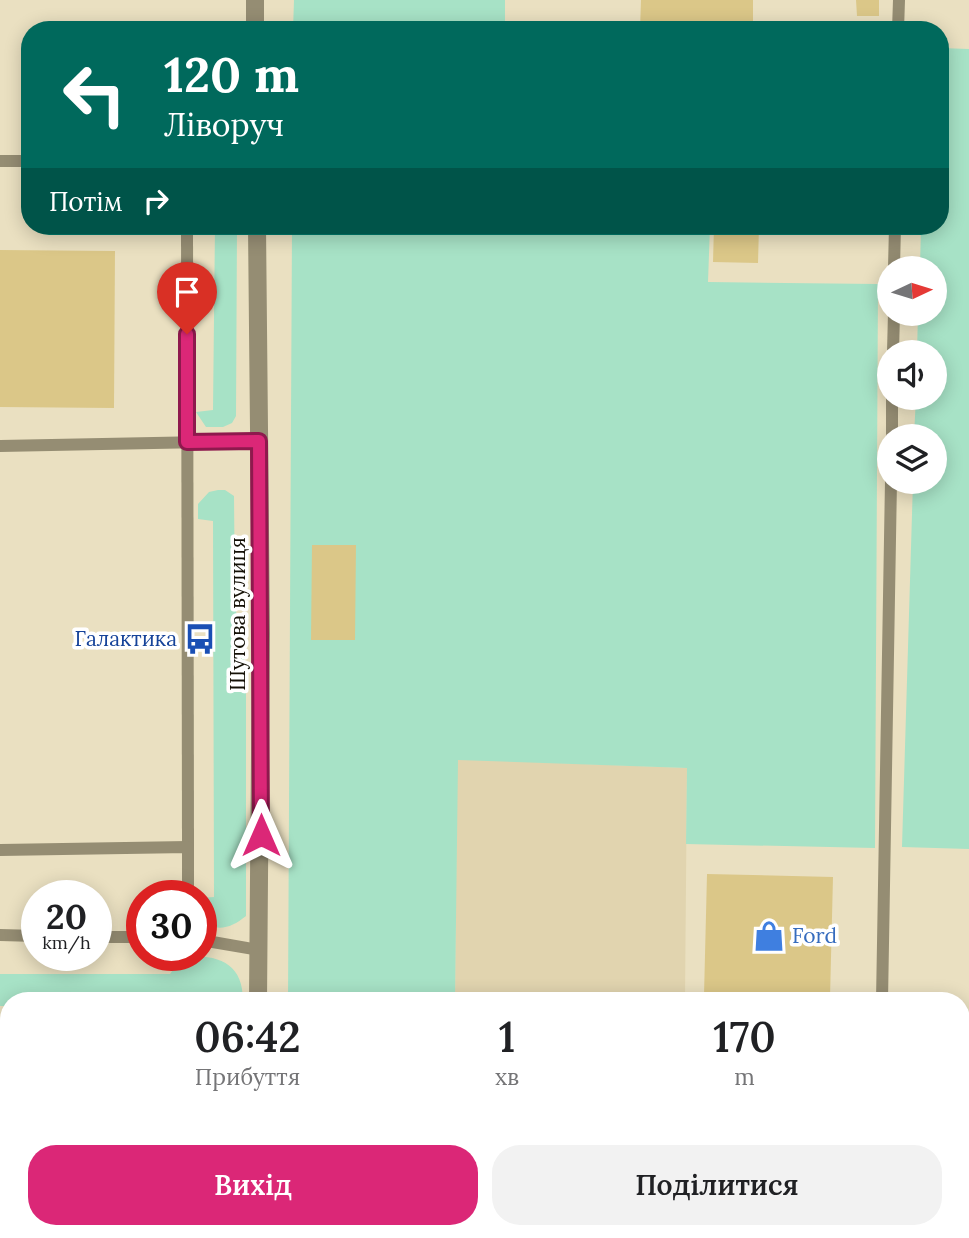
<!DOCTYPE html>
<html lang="uk">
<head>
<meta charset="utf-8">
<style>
	:root { --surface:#fff; --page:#f2f2f2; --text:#202124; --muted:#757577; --accent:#db2777 }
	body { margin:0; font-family:Lora,serif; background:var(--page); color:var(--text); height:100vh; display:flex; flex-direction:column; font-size:26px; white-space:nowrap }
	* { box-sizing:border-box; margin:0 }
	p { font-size:23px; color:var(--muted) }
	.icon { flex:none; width:38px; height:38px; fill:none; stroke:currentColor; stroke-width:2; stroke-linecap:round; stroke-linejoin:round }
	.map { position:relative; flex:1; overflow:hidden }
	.panel { position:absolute; left:0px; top:992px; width:970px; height:247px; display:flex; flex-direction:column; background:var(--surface); border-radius:28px 28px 0 0; box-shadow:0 4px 18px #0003 }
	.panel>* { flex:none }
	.top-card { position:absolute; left:21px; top:21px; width:928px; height:214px; border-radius:28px; box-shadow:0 4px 18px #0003; background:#00695c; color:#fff; overflow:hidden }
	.needle { width:46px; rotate:86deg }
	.fabs { position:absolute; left:877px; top:256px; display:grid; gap:14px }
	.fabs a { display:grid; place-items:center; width:70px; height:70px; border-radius:50%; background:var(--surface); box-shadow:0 4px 18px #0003; font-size:35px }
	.speed { position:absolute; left:21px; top:880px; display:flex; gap:14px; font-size:35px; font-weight:700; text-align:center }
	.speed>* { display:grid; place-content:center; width:91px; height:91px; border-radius:50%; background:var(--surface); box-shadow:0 4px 18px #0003; line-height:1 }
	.speed small { font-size:18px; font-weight:400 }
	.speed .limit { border:10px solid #d22; background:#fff; color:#111 }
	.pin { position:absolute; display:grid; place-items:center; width:60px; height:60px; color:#fff; margin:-72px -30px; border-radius:50% 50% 50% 0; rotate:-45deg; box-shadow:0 0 7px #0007 }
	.pin .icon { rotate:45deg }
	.me { position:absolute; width:77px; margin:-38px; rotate:0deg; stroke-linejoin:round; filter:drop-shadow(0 0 5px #0008) }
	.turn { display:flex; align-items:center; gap:24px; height:147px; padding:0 28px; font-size:32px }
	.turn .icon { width:91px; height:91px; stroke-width:2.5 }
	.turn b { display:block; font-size:49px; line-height:60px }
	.then { display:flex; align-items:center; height:66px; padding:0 28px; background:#0003; gap:14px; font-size:26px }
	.eta { display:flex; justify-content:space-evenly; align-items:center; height:119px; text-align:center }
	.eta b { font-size:42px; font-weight:600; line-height:49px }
	.button { display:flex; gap:14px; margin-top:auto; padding:14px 28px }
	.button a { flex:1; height:80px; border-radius:28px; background:var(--accent); color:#fff; font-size:28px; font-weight:600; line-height:80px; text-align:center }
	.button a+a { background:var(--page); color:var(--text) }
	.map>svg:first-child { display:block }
	.built { fill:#e1d4af }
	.green { fill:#a7e2c6 }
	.building { fill:#dbc788 }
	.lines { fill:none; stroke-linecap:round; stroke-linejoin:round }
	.service { stroke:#958d73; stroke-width:12 }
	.minor { stroke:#958d73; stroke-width:18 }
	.primary { stroke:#574814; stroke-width:18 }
	.route-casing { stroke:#8e194d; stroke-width:18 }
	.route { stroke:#db2777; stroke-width:12 }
	.labels { text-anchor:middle; stroke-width:7; stroke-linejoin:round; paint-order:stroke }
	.street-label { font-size:21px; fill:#141006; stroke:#fff }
	.transit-label { font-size:21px; fill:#164399; stroke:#fff; text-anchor:end }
	.shop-label { font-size:21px; fill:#366cbe; stroke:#fff; text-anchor:start }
</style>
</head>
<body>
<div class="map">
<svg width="969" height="1238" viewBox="0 0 969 1238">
	<rect width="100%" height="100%" fill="#eae0c1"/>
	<path class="built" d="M457,759l230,9 -2,233h-230z"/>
	<g class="green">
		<path d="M294,0h211v30h-212z"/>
		<path d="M940,48l29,1v800l-67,-2 11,-366h21v-45h-20l2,-39h18v-45h-17l1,-39h16v-45h-14l1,-42h19z"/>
		<path d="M215,226l22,1 -1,189 -4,7 -9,4h-17l-10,-15 17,-2z"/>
		<path d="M292,226h418l-2,56 170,2 -3,564 -189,-4 1,-76 -229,-8 -3,241h-167z"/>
		<path d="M218,490h7l9,6 1,109 11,66v245c-15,12 -27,16 -45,6v-24l13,-1 -1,-376 -15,-2v-15l11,-12z"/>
		<path d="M191,956c32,0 52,10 52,45h-234v5h-9v-32h170l13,-17z"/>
		<path d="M0,1162h9v68h952v-62h8v70h-969z"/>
	</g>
	<g class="building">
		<path d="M641,0h112v30h-113z"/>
		<path d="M856,0h23v16h-22z"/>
		<path d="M714,226h45l-1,37 -45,-1z"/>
		<path d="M0,250l115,1 -1,157 -114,-1z"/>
		<path d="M312,545h44l-1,95h-44z"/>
		<path d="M707,874l126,3 -3,121 -126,-3z"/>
		<path d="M9,1014v41l-9,-9v-24z"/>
	</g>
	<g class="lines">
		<g class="service">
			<path d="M770,27l80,3"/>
			<path d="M898,30l1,-30"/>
			<path d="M0,161h30"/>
			<path d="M187,226l1,621"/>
			<path d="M894,268l1,-42"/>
			<path d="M893,352l1,-39"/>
			<path d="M892,436v-39"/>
			<path d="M0,446l259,-5"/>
			<path d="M0,850l188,-3v49"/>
			<path d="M0,935l37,1"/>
			<path d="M96,937h46"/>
			<path d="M201,940l58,10"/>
			<path d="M882,1001l9,-520"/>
			<path d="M0,1074l9,10"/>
			<path d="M812,1238v-8"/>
		</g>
		<g class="minor">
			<path d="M255,0v30"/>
			<path d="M257,226l4,407 -3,368"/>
		</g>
		<g class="primary">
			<path d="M0,1102h9"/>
			<path d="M961,1110h8"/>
			<path d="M0,1142h9"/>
			<path d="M961,1152h8"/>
		</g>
	</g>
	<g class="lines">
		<defs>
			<path id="route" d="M187,334v108l72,-1 2,394"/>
		</defs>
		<use href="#route" class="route-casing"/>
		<use href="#route" class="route"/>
	</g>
	<defs>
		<symbol id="bus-bare" viewBox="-9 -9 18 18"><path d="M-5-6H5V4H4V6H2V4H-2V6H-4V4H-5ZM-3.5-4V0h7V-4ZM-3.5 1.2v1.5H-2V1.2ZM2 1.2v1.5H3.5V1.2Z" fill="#1a4fb4" stroke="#fff" stroke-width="2.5" paint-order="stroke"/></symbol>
		<symbol id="shop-bare" viewBox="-9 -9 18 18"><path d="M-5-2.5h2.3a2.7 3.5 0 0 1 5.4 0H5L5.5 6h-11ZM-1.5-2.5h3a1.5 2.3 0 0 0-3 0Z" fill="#3f7fe0" stroke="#fff" stroke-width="2.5" paint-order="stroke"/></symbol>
	</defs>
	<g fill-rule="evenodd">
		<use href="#bus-bare" x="178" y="617" width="44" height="44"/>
		<use href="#shop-bare" x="747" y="914" width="44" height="44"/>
	</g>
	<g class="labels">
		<g class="street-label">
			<text transform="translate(238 614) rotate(-90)" y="7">Шутова вулиця</text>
		</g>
		<g class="transit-label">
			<text x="177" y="646">Галактика</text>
		</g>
		<g class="shop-label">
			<text x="792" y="943">Ford</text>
		</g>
	</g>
</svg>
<div class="fabs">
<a><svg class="needle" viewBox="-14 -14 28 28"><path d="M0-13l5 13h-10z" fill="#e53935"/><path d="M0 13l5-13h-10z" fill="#757577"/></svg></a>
<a><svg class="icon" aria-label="sound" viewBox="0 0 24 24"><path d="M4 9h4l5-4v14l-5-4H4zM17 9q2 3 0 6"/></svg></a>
<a><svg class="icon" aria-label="layers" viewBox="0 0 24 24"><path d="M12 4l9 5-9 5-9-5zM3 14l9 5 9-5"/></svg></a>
</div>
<div class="speed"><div>20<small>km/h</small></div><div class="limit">30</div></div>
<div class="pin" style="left:187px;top:334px;background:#d93025"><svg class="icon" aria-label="arrive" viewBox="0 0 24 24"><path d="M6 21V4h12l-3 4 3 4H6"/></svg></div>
<svg class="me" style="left:261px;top:835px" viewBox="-20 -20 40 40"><path d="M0-17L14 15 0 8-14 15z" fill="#db2777" stroke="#fff" stroke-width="4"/></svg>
<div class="top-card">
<div class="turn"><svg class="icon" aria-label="left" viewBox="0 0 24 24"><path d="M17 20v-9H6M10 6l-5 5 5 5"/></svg><div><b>120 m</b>Ліворуч</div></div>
<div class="then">Потім<svg class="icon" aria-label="right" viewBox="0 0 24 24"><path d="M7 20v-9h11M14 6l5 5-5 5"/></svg></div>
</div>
<section class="panel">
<div class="eta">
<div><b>06:42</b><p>Прибуття</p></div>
<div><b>1</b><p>хв</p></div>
<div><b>170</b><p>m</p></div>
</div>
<div class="button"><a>Вихід</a><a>Поділитися</a></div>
</section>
</div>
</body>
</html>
